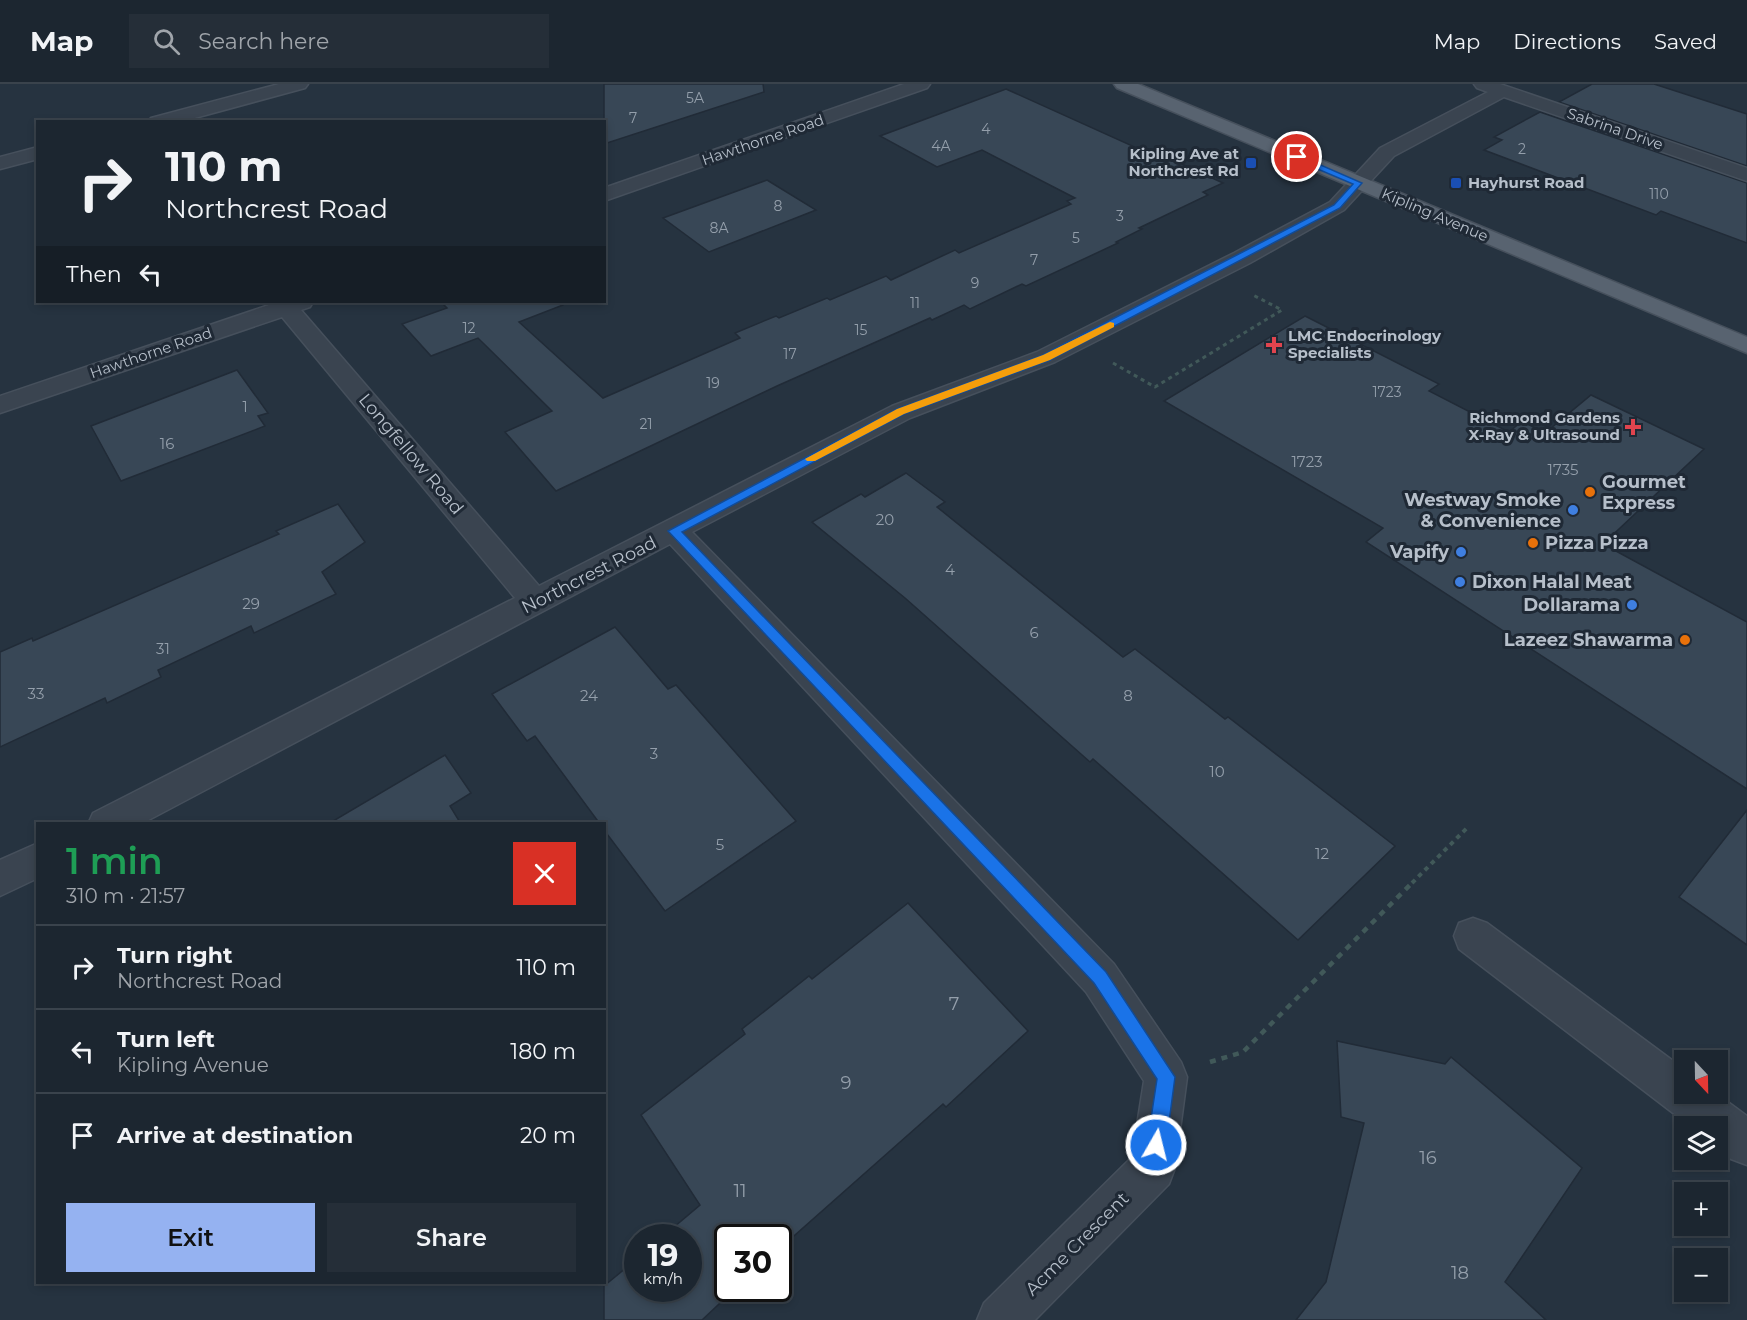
<!DOCTYPE html>
<html lang="en">
<head>
<meta charset="utf-8">
<style>
	:root { --surface:#1c2630; --page:#252e38; --text:#f1f3f6; --muted:#a0a5ab; --line:#3a434c; --accent:#95b2f1 }
	body { margin:0; font-family:Montserrat,sans-serif; background:var(--page); color:var(--text); height:100vh; display:flex; flex-direction:column; font-size:22px; white-space:nowrap }
	* { box-sizing:border-box; margin:0 }
	p { font-size:20px; color:var(--muted) }
	.icon { flex:none; width:33px; height:33px; fill:none; stroke:currentColor; stroke-width:2; stroke-linecap:round; stroke-linejoin:round }
	.map { position:relative; flex:1; overflow:hidden }
	.panel { position:absolute; left:36px; top:738px; width:570px; height:462px; display:flex; flex-direction:column; background:var(--surface); border-radius:0px; box-shadow:0 3px 9px #0003,0 0 0 2px var(--line) }
	.panel>* { flex:none }
	.guide { position:absolute; left:36px; top:36px; width:570px; height:183px; border-radius:0px; box-shadow:0 3px 9px #0003,0 0 0 2px var(--line); background:#1c2630; color:var(--text); overflow:hidden }
	.needle { width:39px; rotate:158deg }
	.controls { position:absolute; left:1674px; top:966px; display:grid; gap:12px }
	.controls a { display:grid; place-items:center; width:54px; height:54px; border-radius:0px; background:var(--surface); box-shadow:0 3px 9px #0003,0 0 0 2px var(--line); font-size:30px }
	.speed { position:absolute; left:624px; top:1140px; display:flex; gap:12px; font-size:30px; font-weight:700; text-align:center }
	.speed>* { display:grid; place-content:center; width:78px; height:78px; border-radius:50%; background:var(--surface); box-shadow:0 3px 9px #0003,0 0 0 2px var(--line); line-height:1 }
	.speed small { font-size:15px; font-weight:400 }
	.speed .limit { border:3px solid #111; border-radius:9px; background:#fff; color:#111 }
	.pin { position:absolute; display:grid; place-items:center; width:51px; height:51px; color:#fff; margin:-26px; border:3px solid #fff; border-radius:50%; box-shadow:0 2px 6px #0007 }
	.me { position:absolute; width:66px; margin:-33px; rotate:8deg; stroke-linejoin:round; filter:drop-shadow(0 0 4px #0008) }
	.turn { display:flex; align-items:center; gap:21px; height:126px; padding:0 30px; font-size:27px }
	.turn .icon { width:78px; height:78px; stroke-width:2.5 }
	.turn b { display:block; font-size:42px; line-height:51px }
	.then { display:flex; align-items:center; height:57px; padding:0 30px; background:#0003; gap:12px; font-size:22px }
	.round { display:grid; place-items:center; flex:none; width:63px; height:63px; border-radius:0px; background:var(--page) }
	.summary { display:flex; align-items:center; justify-content:space-between; height:102px; padding:0 30px }
	h1 { font-size:36px; font-weight:600; line-height:45px; color:#1e9e55 }
	.cta { display:flex; gap:12px; margin-top:auto; padding:12px 30px }
	.cta a { flex:1; height:69px; border-radius:0px; background:var(--accent); color:#111; font-size:24px; font-weight:600; line-height:69px; text-align:center }
	.cta a+a { background:var(--page); color:var(--text) }
	ul { padding:0; list-style:none }
	li { display:flex; align-items:center; gap:18px; height:84px; padding:0 30px; border-top:2px solid var(--line) }
	li div { flex:1 }
	li b { display:block; font-size:22px }
	li em { font-style:normal }
	header { display:flex; align-items:center; gap:36px; box-sizing:border-box; height:84px; padding:0 30px; background:var(--surface); border-bottom:2px solid var(--line) }
	header strong { font-size:28px }
	nav { display:flex; gap:33px; margin-inline-start:auto; font-size:21px }
	.search { width:420px; height:54px; background:var(--page); display:flex; align-items:center; gap:15px; box-sizing:border-box; padding:0 21px; border-radius:0px; color:var(--muted); font-size:22px }
	.map>svg:first-child { display:block }
	.building { fill:#384756; stroke:#212b37; stroke-width:1.5 }
	.lines { fill:none; stroke-linecap:round; stroke-linejoin:round }
	.minor-casing { stroke:#46505c; stroke-width:3 }
	.major-casing { stroke:#46505c; stroke-width:3 }
	.path-far2 { stroke:#415959; stroke-width:3; stroke-dasharray:4 4; stroke-linecap:butt }
	.path-far1 { stroke:#415959; stroke-width:4; stroke-dasharray:4.5 4.5; stroke-linecap:butt }
	.path { stroke:#415959; stroke-width:4.5; stroke-dasharray:6 6; stroke-linecap:butt }
	.minor { fill:#3a4450; fill-rule:evenodd }
	.major { fill:#586370; fill-rule:evenodd }
	.route { fill:#1a73e8; stroke:#114b97; stroke-width:1.5 }
	.slow { fill:#f59e0b }
	.transit-dot { fill:#1a4fb4; stroke:#1f2935; stroke-width:2 }
	.health-dot { fill:#e0444e; stroke:#1f2935; stroke-width:2 }
	.food-dot { fill:#e8710a; stroke:#1f2935; stroke-width:2 }
	.shop-dot { fill:#3f7fe0; stroke:#1f2935; stroke-width:2 }
	.labels { text-anchor:middle; stroke-width:6; stroke-linejoin:round; paint-order:stroke }
	.far-number-label { font-size:14px; fill:#949fab }
	.far-street-label { font-size:15px; fill:#b6bfca; stroke:#1f2935 }
	.far-poi-label { font-size:15px; font-weight:bold; fill:#b6bfca; stroke:#1f2935; text-anchor:end }
	.number-label { font-size:15px; fill:#949fab }
	.street-label { font-size:18px; fill:#b6bfca; stroke:#1f2935 }
	.poi-label { font-size:18px; font-weight:bold; fill:#b6bfca; stroke:#1f2935; text-anchor:end }
	.near-number-label { font-size:18px; fill:#949fab }
</style>
</head>
<body>
<header>
<strong>Map</strong>
<div class="search"><svg class="icon" aria-label="search" viewBox="0 0 24 24"><circle cx="10" cy="10" r="6"/><path d="M15 15l6 6"/></svg>Search here</div>
<nav><a>Map</a><a>Directions</a><a>Saved</a></nav>
</header>
<div class="map">
<svg width="1747" height="1236" viewBox="0 0 1747 1236">
	<rect width="100%" height="100%" fill="#263340"/>
	<g class="building">
		<path d="M604,0h159l1,8 -160,52z"/>
		<path d="M1592,0h62l93,30v52l-188,-64z"/>
		<path d="M1006,5l155,70 6,-2 56,26 -20,9 5,3 -69,33 3,1 -26,13 2,1 -92,43 -4,-2 -52,25 -6,-4 -32,15 -2,-2 -153,68 -221,105 -51,-59 47,-21 -74,-73 -47,18 -29,-32 45,-16 -6,-6h122v3l-44,17 84,76 137,-60 -5,-5 41,-17 3,2 48,-20 3,2 56,-24 5,4 64,-30 4,3 112,-49 -4,-3 8,-3 -93,-48 -45,17 -57,-31z"/>
		<path d="M1540,28l207,71v60l-86,-32 -5,4 -172,-65 18,-10 -8,-3z"/>
		<path d="M767,96l49,30 -107,42 -46,-34z"/>
		<path d="M1305,232l134,68 -10,7 80,41 13,-11 23,12 46,-38 113,54 -101,95 144,78v167l-381,-247 17,-14 -219,-127z"/>
		<path d="M237,286l31,43 -10,3 7,10 -144,55 -30,-55z"/>
		<path d="M906,389l39,29 -8,5 186,150 12,-8 90,70 3,-2 167,129 -97,94 -205,-181 -3,3 -185,-164 -93,-76 49,-28 4,3z"/>
		<path d="M338,420l27,38 -43,30 14,22 -82,39 -3,-7 -93,44 3,7 -54,26 -2,-5 -105,49v-95l32,-14 1,3 246,-107 -3,-3z"/>
		<path d="M615,543l53,62 8,-4 120,136 -131,90 -61,-81v-6h-4l-65,-88 -8,5 -35,-47z"/>
		<path d="M445,671l26,38 -21,13 11,18h-133z"/>
		<path d="M1747,726v135l-68,-48z"/>
		<path d="M908,819l120,128 -82,76 -3,-3 -165,146v-12h-50v50h8l-34,32h-98v-34l34,-28v30h50v-50h-27l39,-33 -59,-90 104,-81 -3,-5 67,-53 3,3z"/>
		<path d="M1337,957l108,23 6,-7 131,111 -77,114 41,38h-250l30,-38 38,-159 -23,-6z"/>
	</g>
	<g class="lines">
		<defs>
			<g id="minor">
				<path d="M279,0h29l-3,4 -125,34h-32l3,-4z"/>
				<path d="M904,0h26l-3,4 -323,113v-13z"/>
				<path d="M1474,0h26l247,84v13l-243,-84 -110,59 -50,54 -94,53 -195,99 -145,56 -218,114 422,432 67,98 6,15 -12,91 -6,16 -134,136h-58l7,-17 148,-146 12,-76 -58,-89 -416,-448 -529,280h-53l5,-11 422,-215 -233,-281 -282,96v-17l278,-94h35l-3,5 -9,3 238,276 353,-180 145,-54 197,-99 96,-51 50,-54 108,-56 -11,-4z"/>
				<path d="M38,63v12l-38,10v-12z"/>
				<path d="M38,759v35l-38,18v-36z"/>
				<path d="M1473,834l14,5 197,146v25h33l30,22v49l-16,-6 -13,-11v-22h-28l-231,-177 -5,-13 5,-13z"/>
			</g>
			<path id="major" d="M1114,0h24l609,253v16l-630,-265z"/>
		</defs>
		<use href="#minor" class="minor-casing"/>
		<use href="#major" class="major-casing"/>
		<path class="path-far2" d="M1113,279l42,24 127,-77 -31,-16"/>
		<path class="path-far1" d="M1412,799l57,-57"/>
		<path class="path" d="M1210,978l33,-10 170,-170"/>
		<use href="#minor" class="minor"/>
		<use href="#major" class="major"/>
	</g>
	<path class="route" d="M1294,72h6l62,27 -22,25 -271,142 -19,10 -146,54 -222,118 424,440 69,105 -9,68 -3,7 -7,2 -6,-2 -3,-7 10,-66 -63,-96 -426,-452 229,-122 146,-54 19,-10 272,-140 19,-21 -59,-25z"/>
	<path class="slow" d="M1110,238l4,1v4l-64,33 -146,54 -89,47h-8l-2,-2 92,-50 146,-54z"/>
	<g class="transit-dot">
		<rect x="1245" y="73" width="12" height="12" rx="3"/>
		<rect x="1450" y="93" width="12" height="12" rx="3"/>
	</g>
	<g class="health-dot">
		<path d="M1271 252h6v6h6v6h-6v6h-6v-6h-6v-6h6z"/>
		<path d="M1630 334h6v6h6v6h-6v6h-6v-6h-6v-6h6z"/>
	</g>
	<g class="food-dot">
		<circle cx="1590" cy="408" r="6"/>
		<circle cx="1533" cy="459" r="6"/>
		<circle cx="1685" cy="556" r="6"/>
	</g>
	<g class="shop-dot">
		<circle cx="1573" cy="426" r="6"/>
		<circle cx="1461" cy="468" r="6"/>
		<circle cx="1460" cy="498" r="6"/>
		<circle cx="1632" cy="521" r="6"/>
	</g>
	<g class="labels">
		<g class="far-number-label">
			<text x="695" y="19">5A</text>
			<text x="633" y="39">7</text>
			<text x="986" y="50">4</text>
			<text x="941" y="67">4A</text>
			<text x="1522" y="70">2</text>
			<text x="1659" y="115">110</text>
			<text x="778" y="127">8</text>
			<text x="1120" y="137">3</text>
			<text x="719" y="149">8A</text>
			<text x="1076" y="159">5</text>
			<text x="1034" y="181">7</text>
			<text x="975" y="204">9</text>
			<text x="915" y="224">11</text>
			<text x="469" y="249">12</text>
			<text x="861" y="251">15</text>
			<text x="790" y="275">17</text>
			<text x="713" y="304">19</text>
			<text x="1387" y="313">1723</text>
			<text x="245" y="328">1</text>
			<text x="646" y="345">21</text>
		</g>
		<g class="far-street-label">
			<text transform="translate(1615 45) rotate(19)" y="5">Sabrina Drive</text>
			<text transform="translate(763 56) rotate(-19)" y="5">Hawthorne Road</text>
			<text transform="translate(1435 131) rotate(23)" y="5">Kipling Avenue</text>
			<text transform="translate(151 269) rotate(-19)" y="5">Hawthorne Road</text>
		</g>
		<g class="far-poi-label">
			<text x="1239" y="75">Kipling Ave at<tspan x="1239" dy="17">Northcrest Rd</tspan></text>
			<text x="1468" y="104" text-anchor="start">Hayhurst Road</text>
			<text x="1288" y="257" text-anchor="start">LMC Endocrinology<tspan x="1288" dy="17">Specialists</tspan></text>
			<text x="1620" y="339">Richmond Gardens<tspan x="1620" dy="17">X-Ray &amp; Ultrasound</tspan></text>
		</g>
		<g class="number-label">
			<text x="167" y="365">16</text>
			<text x="1307" y="383">1723</text>
			<text x="1563" y="391">1735</text>
			<text x="885" y="441">20</text>
			<text x="950" y="491">4</text>
			<text x="251" y="525">29</text>
			<text x="1034" y="554">6</text>
			<text x="163" y="570">31</text>
			<text x="36" y="615">33</text>
			<text x="589" y="617">24</text>
			<text x="1128" y="617">8</text>
			<text x="654" y="675">3</text>
			<text x="1217" y="693">10</text>
			<text x="720" y="766">5</text>
			<text x="1322" y="775">12</text>
		</g>
		<g class="street-label">
			<text transform="translate(411 370) rotate(50)" y="6">Longfellow Road</text>
			<text transform="translate(589 491) rotate(-27)" y="6">Northcrest Road</text>
			<text transform="translate(1077 1160) rotate(-45)" y="6">Acme Crescent</text>
		</g>
		<g class="poi-label">
			<text x="1602" y="404" text-anchor="start">Gourmet<tspan x="1602" dy="21">Express</tspan></text>
			<text x="1561" y="422">Westway Smoke<tspan x="1561" dy="21">&amp; Convenience</tspan></text>
			<text x="1545" y="465" text-anchor="start">Pizza Pizza</text>
			<text x="1449" y="474">Vapify</text>
			<text x="1472" y="504" text-anchor="start">Dixon Halal Meat</text>
			<text x="1620" y="527">Dollarama</text>
			<text x="1673" y="562">Lazeez Shawarma</text>
		</g>
		<g class="near-number-label">
			<text x="954" y="926">7</text>
			<text x="846" y="1005">9</text>
			<text x="1428" y="1080">16</text>
			<text x="740" y="1113">11</text>
			<text x="1460" y="1195">18</text>
		</g>
	</g>
</svg>
<div class="controls">
<a><svg class="needle" viewBox="-14 -14 28 28"><path d="M0-13l5 13h-10z" fill="#e53935"/><path d="M0 13l5-13h-10z" fill="#a0a5ab"/></svg></a>
<a><svg class="icon" aria-label="layers" viewBox="0 0 24 24"><path d="M12 4l9 5-9 5-9-5zM3 14l9 5 9-5"/></svg></a>
<a>+</a>
<a>−</a>
</div>
<div class="speed"><div>19<small>km/h</small></div><div class="limit">30</div></div>
<div class="pin" style="left:1297px;top:73px;background:#d93025"><svg class="icon" aria-label="arrive" viewBox="0 0 24 24"><path d="M6 21V4h12l-3 4 3 4H6"/></svg></div>
<svg class="me" style="left:1156px;top:1061px" viewBox="-20 -20 40 40"><circle r="17" fill="#1a73e8" stroke="#fff" stroke-width="3"/><path d="M0-11L8 9 0 5-8 9z" fill="#fff"/></svg>
<div class="guide">
<div class="turn"><svg class="icon" aria-label="right" viewBox="0 0 24 24"><path d="M7 20v-9h11M14 6l5 5-5 5"/></svg><div><b>110 m</b>Northcrest Road</div></div>
<div class="then">Then<svg class="icon" aria-label="left" viewBox="0 0 24 24"><path d="M17 20v-9H6M10 6l-5 5 5 5"/></svg></div>
</div>
<section class="panel">
<div class="summary"><div><h1>1 min</h1><p>310 m · 21:57</p></div><a class="round" style="background:#d93025;color:#fff"><svg class="icon" aria-label="close" viewBox="0 0 24 24"><path d="M6 6l12 12M18 6L6 18"/></svg></a></div>
<ul>
<li><svg class="icon" aria-label="right" viewBox="0 0 24 24"><path d="M7 20v-9h11M14 6l5 5-5 5"/></svg><div><b>Turn right</b><p>Northcrest Road</p></div><em>110 m</em></li>
<li><svg class="icon" aria-label="left" viewBox="0 0 24 24"><path d="M17 20v-9H6M10 6l-5 5 5 5"/></svg><div><b>Turn left</b><p>Kipling Avenue</p></div><em>180 m</em></li>
<li><svg class="icon" aria-label="arrive" viewBox="0 0 24 24"><path d="M6 21V4h12l-3 4 3 4H6"/></svg><div><b>Arrive at destination</b></div><em>20 m</em></li>
</ul>
<div class="cta"><a>Exit</a><a>Share</a></div>
</section>
</div>
</body>
</html>
